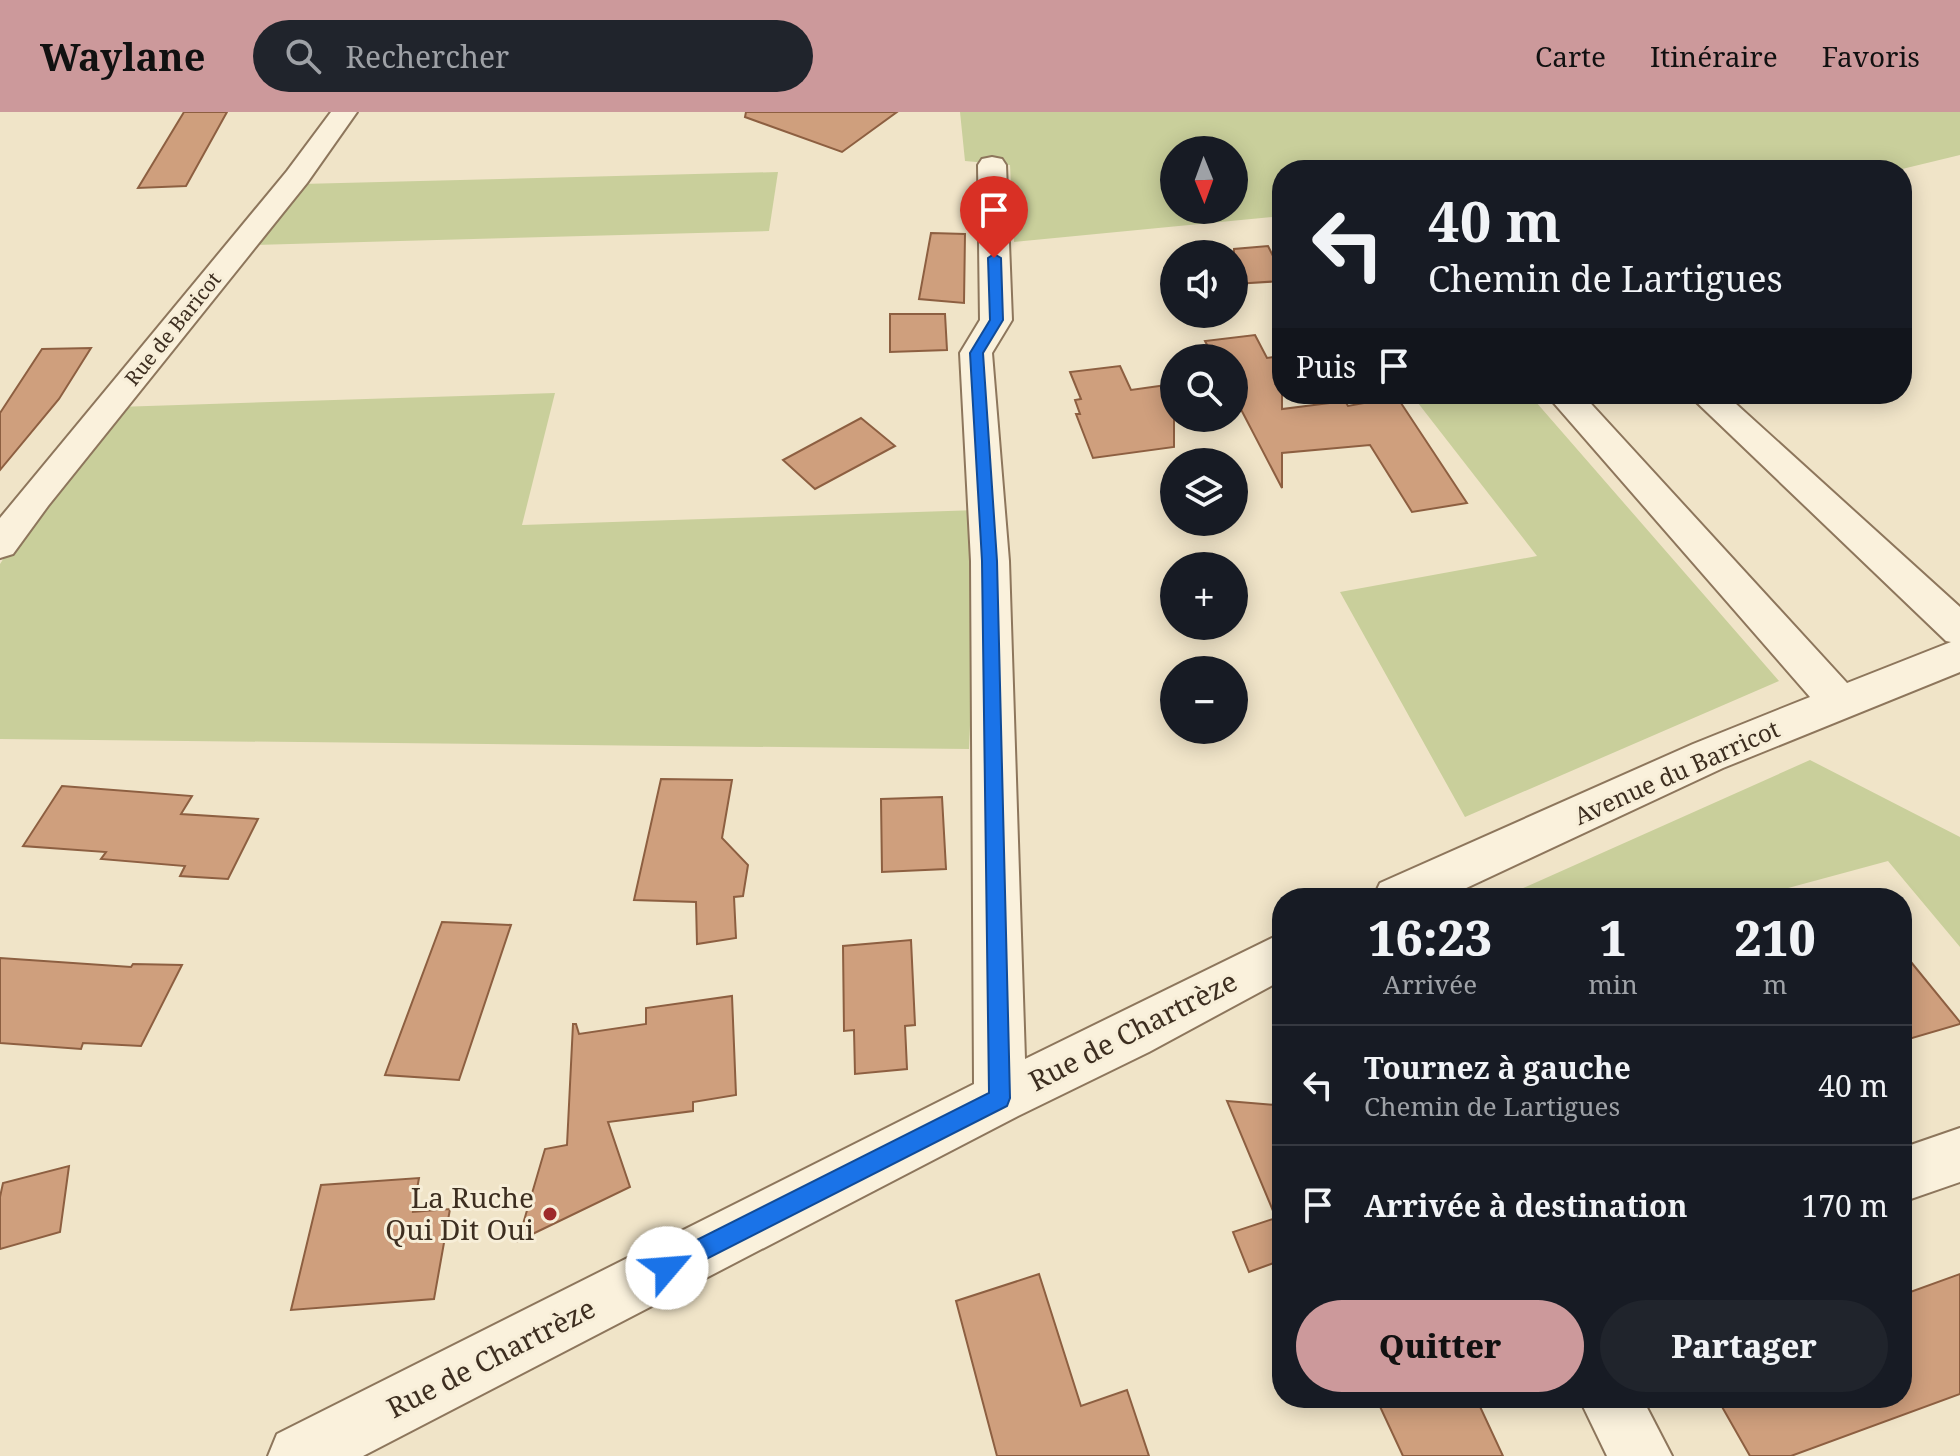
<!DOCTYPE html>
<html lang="fr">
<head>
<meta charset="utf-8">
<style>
	:root { --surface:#171b24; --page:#20242c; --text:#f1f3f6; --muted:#9ea1a6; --line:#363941; --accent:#cc999b }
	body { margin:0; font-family:"Noto Serif",serif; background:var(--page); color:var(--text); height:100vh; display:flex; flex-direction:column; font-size:30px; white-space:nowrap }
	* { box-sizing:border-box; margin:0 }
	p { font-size:26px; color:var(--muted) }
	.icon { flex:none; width:44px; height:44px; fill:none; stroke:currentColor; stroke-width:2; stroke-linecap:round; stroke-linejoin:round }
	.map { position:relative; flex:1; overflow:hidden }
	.sheet { position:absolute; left:1272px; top:776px; width:640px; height:520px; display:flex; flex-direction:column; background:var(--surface); border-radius:32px; box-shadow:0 4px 20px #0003 }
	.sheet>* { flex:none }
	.hud { position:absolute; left:1272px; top:48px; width:640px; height:244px; border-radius:32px; box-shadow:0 4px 20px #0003; background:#171b24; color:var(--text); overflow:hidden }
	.needle { width:52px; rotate:179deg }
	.buttons { position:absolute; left:1160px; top:24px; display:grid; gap:16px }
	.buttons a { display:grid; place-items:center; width:88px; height:88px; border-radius:50%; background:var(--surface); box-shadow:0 4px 20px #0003; font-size:40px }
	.pin { position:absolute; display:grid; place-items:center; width:68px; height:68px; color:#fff; margin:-82px -34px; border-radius:50% 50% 50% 0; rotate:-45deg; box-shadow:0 0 8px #0007 }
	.pin .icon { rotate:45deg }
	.me { position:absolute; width:88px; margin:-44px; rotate:63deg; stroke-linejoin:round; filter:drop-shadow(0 0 6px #0008) }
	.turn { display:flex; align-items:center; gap:28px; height:168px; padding:0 24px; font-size:36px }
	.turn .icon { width:104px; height:104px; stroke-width:2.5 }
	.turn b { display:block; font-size:56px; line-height:68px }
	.then { display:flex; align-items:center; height:76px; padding:0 24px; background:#0003; gap:16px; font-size:30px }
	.eta { display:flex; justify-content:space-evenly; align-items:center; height:136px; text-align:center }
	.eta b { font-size:48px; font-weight:800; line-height:56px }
	.button { display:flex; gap:16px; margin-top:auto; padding:16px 24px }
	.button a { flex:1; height:92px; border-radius:48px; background:var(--accent); color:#111; font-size:32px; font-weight:800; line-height:92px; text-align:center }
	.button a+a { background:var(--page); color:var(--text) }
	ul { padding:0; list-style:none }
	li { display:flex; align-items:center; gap:24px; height:120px; padding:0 24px; border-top:2px solid var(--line) }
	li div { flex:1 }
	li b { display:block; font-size:30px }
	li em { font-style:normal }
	header { display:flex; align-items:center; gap:48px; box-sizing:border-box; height:112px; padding:0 40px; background:var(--accent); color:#111 }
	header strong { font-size:38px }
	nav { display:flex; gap:44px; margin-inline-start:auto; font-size:28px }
	.search { width:560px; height:72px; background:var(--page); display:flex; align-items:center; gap:20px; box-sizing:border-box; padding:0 28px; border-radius:44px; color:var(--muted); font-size:30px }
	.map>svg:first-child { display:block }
	.green { fill:#c9cf9b; fill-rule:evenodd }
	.building { fill:#cf9f7d; stroke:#8d5f41; stroke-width:2 }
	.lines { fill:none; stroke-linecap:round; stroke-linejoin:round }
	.minor-casing { stroke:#8d765c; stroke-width:4 }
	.minor { fill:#faf1dc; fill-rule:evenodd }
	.route { fill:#1a73e8; stroke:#114b97; stroke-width:2 }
	.poi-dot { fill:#9e2a2b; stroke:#f7eed8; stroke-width:3 }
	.labels { text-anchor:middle; stroke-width:6; stroke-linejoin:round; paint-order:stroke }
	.far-street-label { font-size:20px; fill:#3d2e20; stroke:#f7eed8 }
	.street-label { font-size:24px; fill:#3d2e20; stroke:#f7eed8 }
	.near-street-label { font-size:28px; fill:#3d2e20; stroke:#f7eed8 }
	.near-poi-label { font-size:28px; fill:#3d2e20; stroke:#f7eed8; text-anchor:end }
</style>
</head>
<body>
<header>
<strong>Waylane</strong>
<div class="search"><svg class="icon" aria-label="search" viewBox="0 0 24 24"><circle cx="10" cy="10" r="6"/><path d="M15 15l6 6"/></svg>Rechercher</div>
<nav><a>Carte</a><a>Itinéraire</a><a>Favoris</a></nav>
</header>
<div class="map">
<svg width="1960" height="1344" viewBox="0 0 1960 1344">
	<rect width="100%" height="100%" fill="#f0e4c8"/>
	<g class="green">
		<path d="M960,0h1000v43l-62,15h-616v58l-9,-11 -259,25 -4,-77 -45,-4zM1174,38h60v60h-60z"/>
		<path d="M778,60l-9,59 -519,14 51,-61z"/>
		<path d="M555,281l-33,132 457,-15 -10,239 -969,-10v-175l40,-61 77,-96z"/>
		<path d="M1411,282h118l250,287 -314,136 -125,-225 197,-36z"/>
		<path d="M1810,648l150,77v110l-72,-86 -137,37h-250z"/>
	</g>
	<g class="building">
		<path d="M184,0h43l-41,74 -48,2z"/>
		<path d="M746,0h151l-55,40 -97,-35z"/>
		<path d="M931,121l34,1 -1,69 -45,-4z"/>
		<path d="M1268,134l14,28v7l-48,3v-35z"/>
		<path d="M890,202h55l2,36 -57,2z"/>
		<path d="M1255,223l12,23 15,-2v53l63,-8 3,5 49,-9 70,106 -55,9 -42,-67 -88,8v35l-48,-92v-38h-20l-9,-17z"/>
		<path d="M91,236l-32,51 -59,71v-57l42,-64z"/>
		<path d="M1120,254l11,24 43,-6v63l-81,11 -17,-44h4l-5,-14 6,-1 -11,-27z"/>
		<path d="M861,306l34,28 -80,43 -32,-29z"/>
		<path d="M661,667l71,1 -10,58 26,27 -5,31 -9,1 2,41 -39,6 -1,-42 -62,-2z"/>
		<path d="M62,674l130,10 -11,18 77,5 -30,60 -48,-3 5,-10 -84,-7 5,-7 -83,-6z"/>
		<path d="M942,685l4,72 -64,3 -1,-73z"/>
		<path d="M442,810l69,3 -52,155 -74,-5z"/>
		<path d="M911,828l4,85 -10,1 2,43 -52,5 -1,-44 -10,1 -1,-85z"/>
		<path d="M1902,839l58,71v2l-58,17z"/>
		<path d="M0,846l131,9 2,-3 49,1 -41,81 -58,-3 -2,6 -81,-6z"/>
		<path d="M732,884l4,99 -43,7v9l-85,11 22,65 -112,54 27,-92 22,-4 6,-121h3l3,10 67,-10v-16z"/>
		<path d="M1227,989l48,4 7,17v138l-33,12 -16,-40 43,-14z"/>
		<path d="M69,1054l-9,66 -60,17v-52l3,-14z"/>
		<path d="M419,1066l-6,34 37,-3 -16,90 -143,11 30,-125z"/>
		<path d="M1039,1162l42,132 46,-16 22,66h-152l-41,-155z"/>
		<path d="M1960,1162v120l-169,62h-41l-33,-58h185v-103z"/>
		<path d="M1376,1286h100l27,58h-100z"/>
	</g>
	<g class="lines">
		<defs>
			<g id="minor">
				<path d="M331,0h26l-50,71 -259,323 -35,48 -13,4v-40l287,-347z"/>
				<path d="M992,45l10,2 4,6 6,155 -20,33 17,208 16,498 257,-126v47l-133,72 -131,64 -655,340h-95l9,-22 697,-350 -3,-523 -11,-208 20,-33 -2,-155 4,-6z"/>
				<path d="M1546,282h36l265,289 104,-41 -5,-1 -258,-247h37l235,213v65l-237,96 -278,130h-72l7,-15 313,-139 117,-47z"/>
				<path d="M1960,1016v54l-58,20v-54z"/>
				<path d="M1579,1286h63l30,58h-65z"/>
			</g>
		</defs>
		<use href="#minor" class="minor-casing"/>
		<use href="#minor" class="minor"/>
	</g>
	<path class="route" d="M994,142l7,4 2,62 -20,33 14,208 13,537 -3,8 -340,173 -8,-3 -4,-8 4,-9 330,-166 -7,-532 -12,-208 20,-33 -2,-62z"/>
	<circle class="poi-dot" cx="550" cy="1102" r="8"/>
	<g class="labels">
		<g class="far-street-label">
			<text transform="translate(173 217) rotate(-51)" y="7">Rue de Baricot</text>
		</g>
		<g class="street-label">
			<text transform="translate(1677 661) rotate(-24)" y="8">Avenue du Barricot</text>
		</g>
		<g class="near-street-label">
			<text transform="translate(1133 919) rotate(-27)" y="10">Rue de Chartrèze</text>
			<text transform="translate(491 1246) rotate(-27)" y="10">Rue de Chartrèze</text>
		</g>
		<g class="near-poi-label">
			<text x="534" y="1096">La Ruche<tspan x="534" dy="32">Qui Dit Oui</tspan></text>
		</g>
	</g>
</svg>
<div class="buttons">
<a><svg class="needle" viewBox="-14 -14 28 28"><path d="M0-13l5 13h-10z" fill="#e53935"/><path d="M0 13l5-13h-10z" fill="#9ea1a6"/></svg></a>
<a><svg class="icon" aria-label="sound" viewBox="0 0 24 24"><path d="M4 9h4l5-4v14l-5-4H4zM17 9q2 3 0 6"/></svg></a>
<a><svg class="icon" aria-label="search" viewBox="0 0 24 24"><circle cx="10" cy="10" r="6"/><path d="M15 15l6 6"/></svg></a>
<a><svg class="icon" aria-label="layers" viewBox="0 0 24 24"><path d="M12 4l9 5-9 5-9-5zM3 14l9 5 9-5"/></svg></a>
<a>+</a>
<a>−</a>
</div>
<div class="pin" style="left:994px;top:146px;background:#d93025"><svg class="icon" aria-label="arrive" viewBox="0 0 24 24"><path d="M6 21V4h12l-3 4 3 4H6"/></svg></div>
<svg class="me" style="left:667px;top:1156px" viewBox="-20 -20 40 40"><circle r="19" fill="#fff"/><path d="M0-13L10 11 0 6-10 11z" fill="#1a73e8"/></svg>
<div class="hud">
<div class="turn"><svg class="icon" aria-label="left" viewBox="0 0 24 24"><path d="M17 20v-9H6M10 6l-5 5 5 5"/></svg><div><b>40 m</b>Chemin de Lartigues</div></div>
<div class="then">Puis<svg class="icon" aria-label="arrive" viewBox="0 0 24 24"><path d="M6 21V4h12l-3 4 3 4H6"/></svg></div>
</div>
<section class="sheet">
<div class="eta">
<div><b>16:23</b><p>Arrivée</p></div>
<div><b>1</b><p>min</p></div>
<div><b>210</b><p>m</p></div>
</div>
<ul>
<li><svg class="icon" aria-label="left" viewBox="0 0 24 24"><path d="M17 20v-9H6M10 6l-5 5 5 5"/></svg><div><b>Tournez à gauche</b><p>Chemin de Lartigues</p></div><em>40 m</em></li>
<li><svg class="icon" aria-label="arrive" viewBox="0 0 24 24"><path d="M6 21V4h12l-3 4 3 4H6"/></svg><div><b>Arrivée à destination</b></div><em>170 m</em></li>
</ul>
<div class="button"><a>Quitter</a><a>Partager</a></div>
</section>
</div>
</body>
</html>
